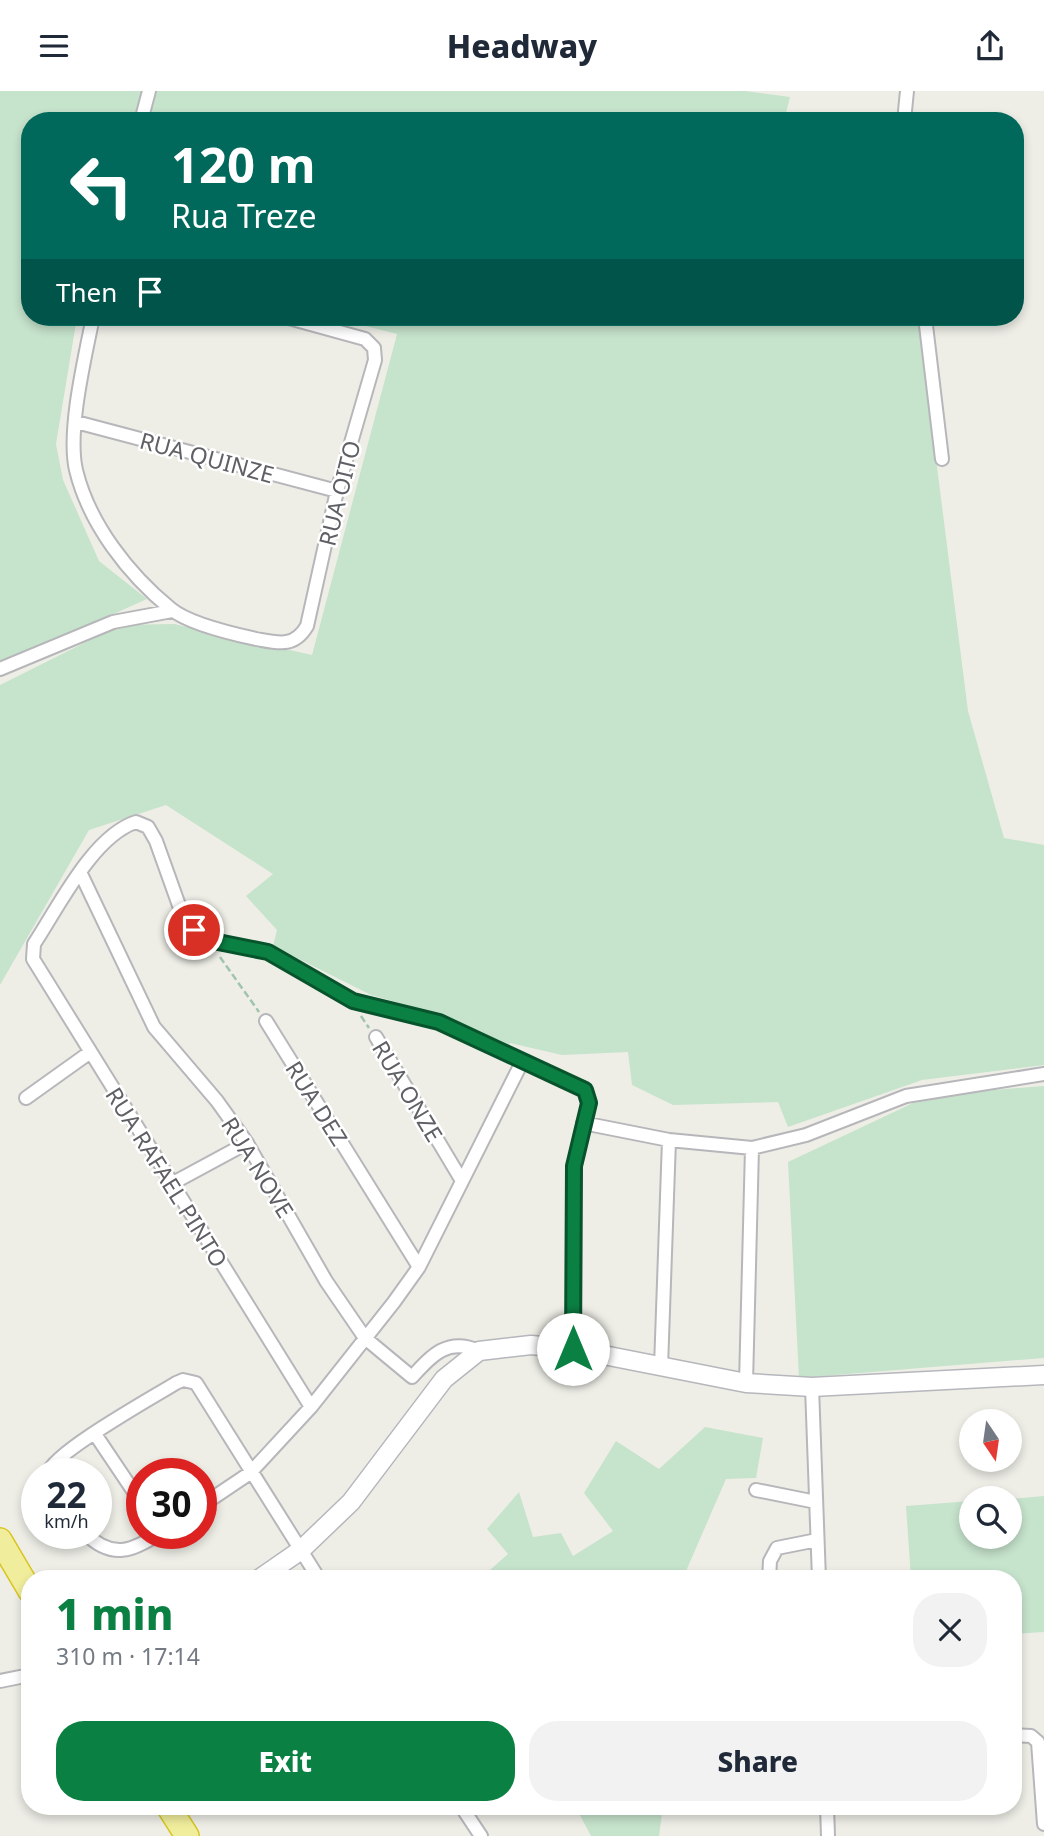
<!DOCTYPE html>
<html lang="en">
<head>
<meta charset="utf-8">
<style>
  body { margin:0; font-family:"Noto Sans",sans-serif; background:#f2f2f3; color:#1f2937; height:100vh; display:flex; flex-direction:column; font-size:26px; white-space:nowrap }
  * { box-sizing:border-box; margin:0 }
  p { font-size:23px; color:#747a83 }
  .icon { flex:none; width:38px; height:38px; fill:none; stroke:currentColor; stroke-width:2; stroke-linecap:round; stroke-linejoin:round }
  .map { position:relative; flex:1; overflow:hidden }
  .panel { position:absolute; left:21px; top:1479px; width:1001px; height:245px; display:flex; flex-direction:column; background:#fff; border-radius:28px; box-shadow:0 4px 10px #0003 }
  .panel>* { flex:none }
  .top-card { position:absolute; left:21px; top:21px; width:1003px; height:214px; border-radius:28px; box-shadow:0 4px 10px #0003; background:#00695c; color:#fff; overflow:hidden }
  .needle { width:46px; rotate:167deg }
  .controls { position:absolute; left:959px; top:1318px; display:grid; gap:14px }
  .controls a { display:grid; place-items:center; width:63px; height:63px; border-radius:50%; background:#fff; box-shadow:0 4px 10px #0003; font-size:35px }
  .speed { position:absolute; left:21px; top:1367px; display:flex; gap:14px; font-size:35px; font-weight:700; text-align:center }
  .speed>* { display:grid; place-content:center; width:91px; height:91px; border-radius:50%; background:#fff; box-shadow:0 4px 10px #0003; line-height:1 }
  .speed small { font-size:18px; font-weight:400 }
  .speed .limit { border:10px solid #d22; background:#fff; color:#111 }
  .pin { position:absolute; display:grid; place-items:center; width:60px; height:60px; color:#fff; margin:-30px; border:4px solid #fff; border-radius:50%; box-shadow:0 2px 7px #0007 }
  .me { position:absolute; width:77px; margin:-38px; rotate:0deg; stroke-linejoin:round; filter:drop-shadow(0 0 5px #0008) }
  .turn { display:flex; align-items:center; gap:24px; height:147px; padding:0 35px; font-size:32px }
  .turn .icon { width:91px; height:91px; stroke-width:2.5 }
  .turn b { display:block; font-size:49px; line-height:60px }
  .then { display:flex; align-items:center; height:66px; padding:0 35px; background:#0003; gap:14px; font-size:26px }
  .round { display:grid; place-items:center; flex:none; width:74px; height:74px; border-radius:28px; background:#f2f2f3 }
  .head { display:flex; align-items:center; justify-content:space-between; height:119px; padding:0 35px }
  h1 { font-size:42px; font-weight:800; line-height:52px; color:#0b8043 }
  .cta { display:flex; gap:14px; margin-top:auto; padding:14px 35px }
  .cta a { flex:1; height:80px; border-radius:28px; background:#0b8043; color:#fff; font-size:28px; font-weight:800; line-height:80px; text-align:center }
  .cta a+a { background:#f2f2f3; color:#1f2937 }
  header { display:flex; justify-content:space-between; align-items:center; height:91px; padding:0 35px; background:#fff; font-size:32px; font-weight:800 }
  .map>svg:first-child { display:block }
  .green { fill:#c6e3cc }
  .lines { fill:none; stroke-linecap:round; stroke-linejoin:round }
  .street-casing { stroke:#b7b7bb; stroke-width:16 }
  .secondary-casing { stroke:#b5b7bc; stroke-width:21 }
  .highway-casing { stroke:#d8c51d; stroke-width:26 }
  .path { stroke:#a0c3b2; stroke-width:2.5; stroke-dasharray:7 3.5; stroke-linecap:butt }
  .street { stroke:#fff; stroke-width:12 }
  .secondary { stroke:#fff; stroke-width:18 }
  .highway { stroke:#f0ed9c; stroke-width:23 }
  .route-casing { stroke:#07532c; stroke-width:18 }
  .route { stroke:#0b8043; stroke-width:12 }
  .labels { text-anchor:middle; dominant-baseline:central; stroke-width:5; stroke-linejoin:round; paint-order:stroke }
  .street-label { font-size:23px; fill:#5e6065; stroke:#fff }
</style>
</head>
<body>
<header><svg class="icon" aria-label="menu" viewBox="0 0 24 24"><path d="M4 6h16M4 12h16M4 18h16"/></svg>Headway<svg class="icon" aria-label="share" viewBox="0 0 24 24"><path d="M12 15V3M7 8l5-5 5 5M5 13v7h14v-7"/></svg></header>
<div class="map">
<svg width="1044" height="1745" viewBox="0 0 1044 1745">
  <rect width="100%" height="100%" fill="#eeeee7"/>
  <!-- green -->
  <path class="green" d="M 0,0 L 745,0 L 790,6 L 784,30 L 30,30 L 30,226 L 77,226 L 56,353 L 63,389 L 99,470 L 147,508 L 0,574 Z
    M 330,226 L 918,226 L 968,620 L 1004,747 L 1044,754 L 1044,974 L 922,989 L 788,1036 L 778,1011 L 673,1014 L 632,994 L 628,961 L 562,964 L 510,952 L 505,962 L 442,924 L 371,904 L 273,855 L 277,839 L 246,805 L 273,783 L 166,714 L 89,739 L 0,894 L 0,594 L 120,534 L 174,533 L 312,564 L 397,243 Z
    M 1044,995 L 1044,1267 L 799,1287 L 788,1071 L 930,1004 Z
    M 705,1336 L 763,1347 L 756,1387 L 726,1388 L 683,1487 L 481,1487 L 508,1463 L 487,1438 L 519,1401 L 533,1446 L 561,1442 L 573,1465 L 613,1440 L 584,1402 L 616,1350 L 659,1378 Z
    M 1044,1405 L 1044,1541 L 1013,1543 L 1013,1488 L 911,1487 L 906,1415 L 971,1410 L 971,1446 L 1010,1446 L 1010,1408 Z
    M 575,1715 L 663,1715 L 659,1745 L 591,1745 Z"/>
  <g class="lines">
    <!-- street casing -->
    <g class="street-casing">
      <path id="street" d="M 141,30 L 149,0
        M 904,30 L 907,0
        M 93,226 C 85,266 67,340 76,379 C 89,433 129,484 171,518 C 189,533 233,543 256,548 C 278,552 294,557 307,535 L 337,400 L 375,269 L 374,257 L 365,248 L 285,226
        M 925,226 L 942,368
        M 76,331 L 337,400
        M 0,578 L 113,531 L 172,520
        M 81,783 L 154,936 L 217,1010 L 247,1052 L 326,1190 L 365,1247 L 412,1286 C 432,1264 448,1246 479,1260
        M 266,930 L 419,1176
        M 376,946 L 462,1090
        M 26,1007 L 89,962
        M 583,1032 L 669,1049 L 752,1057 L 806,1044 L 906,1005 L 1044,983
        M 173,1092 L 247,1052
        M 661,1276 L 669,1049
        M 746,1292 L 752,1057
        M 812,1296 L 819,1488
        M 311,1316 L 33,868 L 34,853 C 59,815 93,745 136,731 L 148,736 L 156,750 L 181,820 L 194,839 L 213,850 L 268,861 L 353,910 L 439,931 L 585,999 L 589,1012 L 574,1075 L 573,1258
        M 95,1343 L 142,1413
        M 48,1382 C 54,1361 152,1307 176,1292 L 183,1289 L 196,1292 L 319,1488
        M 756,1399 L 816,1411
        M 201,1415 L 250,1382 L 311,1316 L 394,1211 L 419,1176 L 522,971
        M 85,1442 C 112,1469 133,1460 160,1442
        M 769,1488 L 770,1470 L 777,1457 L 817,1449
        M 0,1590 L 30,1584
        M 1013,1644 L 1031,1645 L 1038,1651 L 1044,1733
        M 461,1715 L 481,1745
        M 827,1715 L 828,1745"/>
    </g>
    <!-- secondary casing -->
    <g class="secondary-casing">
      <path id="secondary" d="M 259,1488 L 301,1459 L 351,1411 L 444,1288 L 479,1260 L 531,1254 L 573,1258 L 746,1292 L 812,1296 L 1044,1284"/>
    </g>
    <!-- highway casing -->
    <g class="highway-casing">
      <path id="highway" d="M 0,1449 L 30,1500
        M 168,1715 L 187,1745"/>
    </g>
    <!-- path -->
    <path class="path" d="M 220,866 L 259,921
      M 361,925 L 369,937"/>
    <!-- street -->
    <use href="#street" class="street"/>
    <!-- secondary -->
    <use href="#secondary" class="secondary"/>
    <!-- highway -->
    <use href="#highway" class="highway"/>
  </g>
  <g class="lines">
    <!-- route casing -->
    <g class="route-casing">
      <path id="route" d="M 194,839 L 213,850 L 268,861 L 353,910 L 439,931 L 585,999 L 589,1012 L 574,1075 L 573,1258"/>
    </g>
    <!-- route -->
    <use href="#route" class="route"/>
  </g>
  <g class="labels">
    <!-- street labels -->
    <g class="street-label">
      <text transform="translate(207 366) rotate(15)">RUA QUINZE</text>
      <text transform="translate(339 402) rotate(-76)">RUA OITO</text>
      <text transform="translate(408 1000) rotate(59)">RUA ONZE</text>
      <text transform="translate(317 1012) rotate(58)">RUA DEZ</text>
      <text transform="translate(258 1076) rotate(58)">RUA NOVE</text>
      <text transform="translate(167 1086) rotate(58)">RUA RAFAEL PINTO</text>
    </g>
  </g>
</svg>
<div class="controls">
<a><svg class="needle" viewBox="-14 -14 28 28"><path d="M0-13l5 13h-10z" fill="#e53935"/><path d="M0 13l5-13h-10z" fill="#747a83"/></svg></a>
<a><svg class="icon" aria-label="search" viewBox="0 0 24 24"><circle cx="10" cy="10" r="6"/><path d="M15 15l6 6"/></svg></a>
</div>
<div class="speed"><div>22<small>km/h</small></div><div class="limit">30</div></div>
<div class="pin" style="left:194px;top:839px;background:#d93025"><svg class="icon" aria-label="arrive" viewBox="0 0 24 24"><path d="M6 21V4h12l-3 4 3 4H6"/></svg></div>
<svg class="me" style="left:573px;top:1258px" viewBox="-20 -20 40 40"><circle r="19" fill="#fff"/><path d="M0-13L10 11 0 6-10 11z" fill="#0b8043"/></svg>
<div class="top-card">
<div class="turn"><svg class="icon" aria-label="left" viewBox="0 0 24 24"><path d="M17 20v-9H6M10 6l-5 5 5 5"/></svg><div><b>120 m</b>Rua Treze</div></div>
<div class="then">Then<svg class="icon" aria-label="arrive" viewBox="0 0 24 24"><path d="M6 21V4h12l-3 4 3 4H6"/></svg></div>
</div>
<section class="panel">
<div class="head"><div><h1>1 min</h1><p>310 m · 17:14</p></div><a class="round"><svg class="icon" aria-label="close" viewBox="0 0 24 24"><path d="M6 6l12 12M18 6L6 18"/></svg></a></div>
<div class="cta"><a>Exit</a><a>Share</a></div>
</section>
</div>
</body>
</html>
